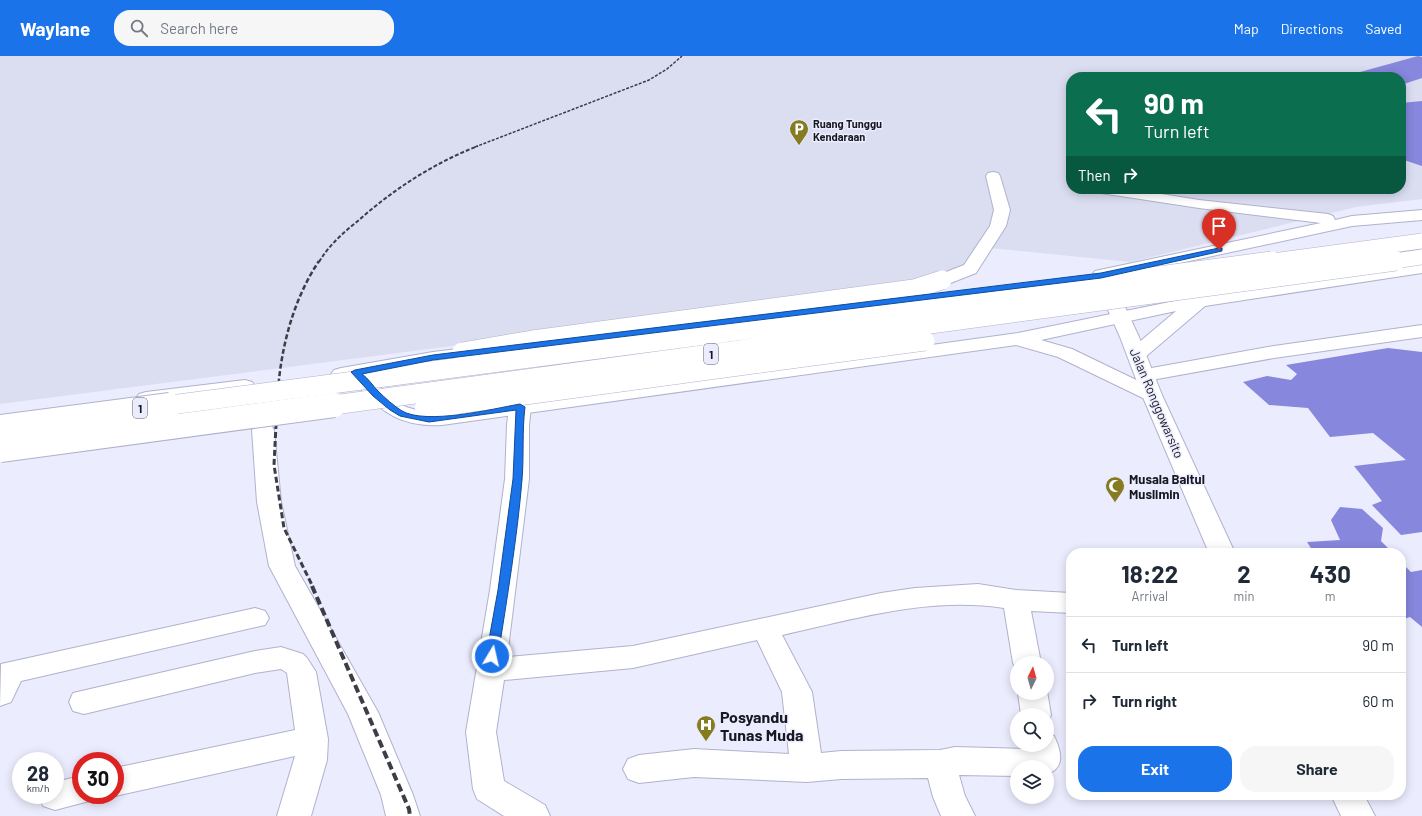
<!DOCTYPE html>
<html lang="en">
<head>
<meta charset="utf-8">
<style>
  body { margin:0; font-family:Barlow,sans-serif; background:#f6f6f7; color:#1f2937; height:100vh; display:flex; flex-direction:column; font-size:15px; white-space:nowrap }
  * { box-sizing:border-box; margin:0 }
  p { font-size:13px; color:#747a83 }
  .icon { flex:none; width:22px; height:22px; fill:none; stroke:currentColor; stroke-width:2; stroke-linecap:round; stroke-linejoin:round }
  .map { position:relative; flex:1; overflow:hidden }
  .details { position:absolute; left:1066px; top:492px; width:340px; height:252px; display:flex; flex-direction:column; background:#fff; border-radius:16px; box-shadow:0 2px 10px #0003 }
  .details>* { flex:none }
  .banner { position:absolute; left:1066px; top:16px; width:340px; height:122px; border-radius:16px; box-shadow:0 2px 10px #0003; background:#0b6e4f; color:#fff; overflow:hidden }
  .needle { width:26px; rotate:5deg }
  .buttons { position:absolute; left:1010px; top:600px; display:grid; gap:8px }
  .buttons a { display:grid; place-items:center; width:44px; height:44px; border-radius:50%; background:#fff; box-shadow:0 2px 10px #0003; font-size:20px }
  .speed { position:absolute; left:12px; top:696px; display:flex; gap:8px; font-size:20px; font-weight:700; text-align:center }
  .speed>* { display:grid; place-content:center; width:52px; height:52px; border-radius:50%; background:#fff; box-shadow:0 2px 10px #0003; line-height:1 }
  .speed small { font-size:10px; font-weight:400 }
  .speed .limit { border:6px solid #d22; background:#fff; color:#111 }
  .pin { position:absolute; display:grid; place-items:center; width:34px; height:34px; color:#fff; margin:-41px -17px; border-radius:50% 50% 50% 0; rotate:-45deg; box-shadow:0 0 4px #0007 }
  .pin .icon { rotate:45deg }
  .me { position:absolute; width:44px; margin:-22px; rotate:9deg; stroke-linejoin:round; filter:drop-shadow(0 0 3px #0008) }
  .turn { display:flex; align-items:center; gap:14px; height:84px; padding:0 12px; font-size:18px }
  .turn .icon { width:52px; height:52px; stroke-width:2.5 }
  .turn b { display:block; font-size:28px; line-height:34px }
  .then { display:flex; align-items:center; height:38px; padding:0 12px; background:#0003; gap:8px; font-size:15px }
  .eta { display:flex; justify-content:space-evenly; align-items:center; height:68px; text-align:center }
  .eta b { font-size:24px; font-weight:700; line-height:28px }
  .action { display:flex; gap:8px; margin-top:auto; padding:8px 12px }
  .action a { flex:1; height:46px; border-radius:16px; background:#1a73e8; color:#fff; font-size:16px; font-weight:700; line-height:46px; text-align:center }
  .action a+a { background:#f6f6f7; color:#1f2937 }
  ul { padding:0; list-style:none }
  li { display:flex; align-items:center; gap:12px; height:56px; padding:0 12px; border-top:1px solid #e0e1e3 }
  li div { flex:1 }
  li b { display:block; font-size:15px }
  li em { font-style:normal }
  header { display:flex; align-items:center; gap:24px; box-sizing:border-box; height:56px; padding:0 20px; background:#1a73e8; color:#fff }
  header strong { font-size:19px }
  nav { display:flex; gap:22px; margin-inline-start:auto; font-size:14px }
  .search { width:280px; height:36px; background:#f6f6f7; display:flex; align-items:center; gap:10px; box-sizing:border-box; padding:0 14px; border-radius:16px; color:#747a83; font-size:15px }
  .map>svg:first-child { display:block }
  .built { fill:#dbddf1; fill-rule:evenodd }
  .water { fill:#8687dd }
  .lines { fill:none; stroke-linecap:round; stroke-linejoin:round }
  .minor-casing { stroke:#b0b2cd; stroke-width:2 }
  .tertiary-casing { stroke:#b0b2cd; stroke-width:2 }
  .primary-casing { stroke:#b0b2cd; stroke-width:2 }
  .trunk-casing { stroke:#b0b2cd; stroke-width:2 }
  .minor { fill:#fff; fill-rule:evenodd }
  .tertiary { fill:#fff; fill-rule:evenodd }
  .primary { fill:#fff; fill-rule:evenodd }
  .trunk { fill:#fff; fill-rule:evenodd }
  .rail-far4 { stroke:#3d3d48; stroke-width:1.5; stroke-dasharray:3 1.5; stroke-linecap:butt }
  .rail-far3 { stroke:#3d3d48; stroke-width:2; stroke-dasharray:4 2; stroke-linecap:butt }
  .rail-far2 { stroke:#3d3d48; stroke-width:2.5; stroke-dasharray:5 2.5; stroke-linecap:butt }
  .rail-far1 { stroke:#3d3d48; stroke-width:3; stroke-dasharray:6 3; stroke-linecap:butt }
  .rail { stroke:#3d3d48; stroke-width:4; stroke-dasharray:8 4; stroke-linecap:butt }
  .trunk-bridge-far2-casing { stroke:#b0b2cd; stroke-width:16; stroke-linecap:butt }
  .trunk-bridge-far1-casing { stroke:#b0b2cd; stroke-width:20; stroke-linecap:butt }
  .trunk-bridge-casing { stroke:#b0b2cd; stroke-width:26; stroke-linecap:butt }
  .trunk-bridge-far2 { stroke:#fff; stroke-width:15 }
  .trunk-bridge-far1 { stroke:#fff; stroke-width:19 }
  .trunk-bridge { stroke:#fff; stroke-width:24 }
  .route { fill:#1a73e8; stroke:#114b97 }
  .labels { text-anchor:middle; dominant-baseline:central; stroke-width:3; stroke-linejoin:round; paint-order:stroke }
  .far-poi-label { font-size:11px; font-weight:bold; fill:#181822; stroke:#ebecfd; text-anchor:start }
  .shield { fill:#ebecfd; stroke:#575864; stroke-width:1 }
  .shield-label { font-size:12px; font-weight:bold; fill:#181822 }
  .street-label { font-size:13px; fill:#181822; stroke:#ebecfd }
  .poi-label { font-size:13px; font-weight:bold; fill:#181822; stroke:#ebecfd; text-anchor:start }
  .near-poi-label { font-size:16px; font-weight:bold; fill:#181822; stroke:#ebecfd; text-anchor:start }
</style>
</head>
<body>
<header>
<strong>Waylane</strong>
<div class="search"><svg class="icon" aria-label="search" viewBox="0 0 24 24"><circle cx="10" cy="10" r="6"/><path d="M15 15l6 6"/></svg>Search here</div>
<nav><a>Map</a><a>Directions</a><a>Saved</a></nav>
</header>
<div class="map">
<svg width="1422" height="760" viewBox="0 0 1422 760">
  <rect width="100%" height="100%" fill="#ebecfd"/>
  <!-- built -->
  <path class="built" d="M 0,0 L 1422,0 L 1422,143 L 1356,151 L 1131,206 L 980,191 L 966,210 L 920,230 L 0,348 ZM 1071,21 L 1401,21 L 1401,133 L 1071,133 Z"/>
  <!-- water -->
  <path class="water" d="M 1418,0 L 1422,1 L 1422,22 L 1401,29 L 1401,21 L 1342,21 Z
    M 1422,45 L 1422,110 L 1401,103 L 1401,47 Z
    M 1388,292 L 1422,296 L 1422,476 L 1401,479 L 1372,449 L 1382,445 L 1354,410 L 1406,404 L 1373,377 L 1330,381 L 1308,352 L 1269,349 L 1243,326 L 1267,320 L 1291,324 L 1297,318 L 1286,309 Z
    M 1340,451 L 1362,453 L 1383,472 L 1381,485 L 1393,497 L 1314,497 L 1307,486 L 1340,484 L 1331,464 Z
    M 1401,506 L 1411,516 L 1422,514 L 1422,571 L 1410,561 L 1401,564 Z"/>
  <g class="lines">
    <!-- minor casing -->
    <g class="minor-casing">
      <path id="minor" d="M 1422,269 L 1422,281 L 1274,302 L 1146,325 L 1139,323 L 1136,319 L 1139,315 L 1146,313 L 1274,290 Z
        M 520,345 L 527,347 L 531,351 L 529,369 L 529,423 L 507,601 L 633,590 L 881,537 L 915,532 L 978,528 L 1016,534 L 1071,537 L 1071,557 L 1031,555 L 1041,607 L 1017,607 L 1017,615 L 1013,607 L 1004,552 C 930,540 854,563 782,579 L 812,636 L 821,697 L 841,695 L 940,694 L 955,691 L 1028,693 L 1027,689 L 1047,689 L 1047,677 L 1054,680 C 1061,694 1066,712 1047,718 L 1047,711 L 1017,711 L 1017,720 L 959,719 L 965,740 L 975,760 L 941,760 L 933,741 L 928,722 L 841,723 L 807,726 L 694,721 L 639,727 L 628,723 L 623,713 L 628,703 L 639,699 L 694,693 L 789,698 L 782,636 L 757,584 L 633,612 L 504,624 L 496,676 L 504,725 L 545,749 L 550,760 L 504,760 L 477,743 L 473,733 L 466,676 L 490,534 L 505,423 L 507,369 L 509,351 L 513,347 Z
        M 263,367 L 271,369 L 274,374 L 281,446 L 295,510 L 378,656 L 413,739 L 420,760 L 386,760 L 381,739 L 348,658 L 269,510 L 257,446 L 252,374 L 255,369 Z
        M 255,552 L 265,555 L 269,562 L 265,569 L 21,625 L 11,646 L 0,650 L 1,608 Z
        M 281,591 L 303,598 L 307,602 L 316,616 L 328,683 L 327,704 L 311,760 L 277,760 L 295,700 L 115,740 L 112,739 L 115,739 L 115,712 L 295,674 L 287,617 L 281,613 L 255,617 L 84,658 L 73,655 L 69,646 L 73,637 L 255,595 Z
        M 1047,635 L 1051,659 L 1047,667 L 1047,659 L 1021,659 L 1018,637 L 1047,637 Z
        M 81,720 L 81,739 L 95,739 L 93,744 L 55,754 L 43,750 L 39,739 L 55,739 L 55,726 Z"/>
    </g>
    <!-- tertiary casing -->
    <g class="tertiary-casing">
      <path id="tertiary" d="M 482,290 L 489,292 L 492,296 L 489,300 L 433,308 L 341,324 L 334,322 L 331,318 L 334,314 L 341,312 L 433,296 Z
        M 245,324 L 252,326 L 255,330 L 252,334 L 146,348 L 139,346 L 136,342 L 139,338 L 146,336 Z"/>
    </g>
    <!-- primary casing -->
    <g class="primary-casing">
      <path id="primary" d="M 1104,220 L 1110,221 L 1113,225 L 1139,281 L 1162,339 L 1235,497 L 1209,497 L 1142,339 L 1120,281 L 1095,225 L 1098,221 Z
        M 1331,739 L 1364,739 L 1375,760 L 1341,760 Z"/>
    </g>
    <!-- trunk casing -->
    <g class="trunk-casing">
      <path id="trunk" d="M 993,116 L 998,117 L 1000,120 L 1010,154 L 1006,170 L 976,217 L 948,228 L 942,229 L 936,228 L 933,224 L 936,220 L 964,209 L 990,170 L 994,154 L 986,120 L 988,117 Z
        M 1094,133 L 1130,133 L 1199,144 L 1328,158 L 1333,160 L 1335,164 L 1352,160 L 1422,154 L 1422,164 L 1352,170 L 1101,224 L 1095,223 L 1092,219 L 1095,215 L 1321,167 L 1199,152 L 1101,137 L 1096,136 Z
        M 1422,207 L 1422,217 L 1205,250 L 1144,302 L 1137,304 L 1130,302 L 1127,298 L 1130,294 L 1176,255 L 1041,284 L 1072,293 L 1159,335 L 1162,339 L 1159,343 L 1152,345 L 1145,343 L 1058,301 L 1016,289 L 442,369 C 403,371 383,358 358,330 C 354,325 349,321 345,316 L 348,312 L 355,310 L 362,312 L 384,335 L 406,351 L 423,356 L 442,357 L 1018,277 L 1199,240 Z"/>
    </g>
    <!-- minor -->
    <use href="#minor" class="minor"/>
    <!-- tertiary -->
    <use href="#tertiary" class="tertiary"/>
    <!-- primary -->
    <use href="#primary" class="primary"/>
    <!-- trunk -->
    <use href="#trunk" class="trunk"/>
    <!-- rail-far4 -->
    <path class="rail-far4" d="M 475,91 L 649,24 L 667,13 L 682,0"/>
    <!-- rail-far3 -->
    <path class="rail-far3" d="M 319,206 C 329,189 344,176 359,164 C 394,133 434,107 478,90"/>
    <!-- rail-far2 -->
    <path class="rail-far2" d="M 277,350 C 279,299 291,247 319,205"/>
    <!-- rail-far1 -->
    <path class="rail-far1" d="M 277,349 L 274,409 L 284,472 L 313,531"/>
    <!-- rail -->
    <path class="rail" d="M 312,530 L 409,753 L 410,760"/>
    <!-- trunk-bridge-far2 casing -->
    <g class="trunk-bridge-far2-casing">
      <path id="trunk-bridge-far2" d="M 1265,206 L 1422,185
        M 1388,206 L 1422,201"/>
    </g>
    <!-- trunk-bridge-far1 casing -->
    <g class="trunk-bridge-far1-casing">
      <path id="trunk-bridge-far1" d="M 462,296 L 533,284 L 914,233 L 942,224
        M 163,350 L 1272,205
        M 326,350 L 1396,205
        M 444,350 L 925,285"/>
    </g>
    <!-- trunk-bridge casing -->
    <g class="trunk-bridge-casing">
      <path id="trunk-bridge" d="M 427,352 L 451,349
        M 0,371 L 170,349
        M 0,394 L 334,349"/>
    </g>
    <!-- trunk-bridge-far2 -->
    <use href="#trunk-bridge-far2" class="trunk-bridge-far2"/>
    <!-- trunk-bridge-far1 -->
    <use href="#trunk-bridge-far1" class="trunk-bridge-far1"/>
    <!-- trunk-bridge -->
    <use href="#trunk-bridge" class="trunk-bridge"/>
  </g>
  <!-- route -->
  <path class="route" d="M 1219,192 L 1222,192 L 1222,195 L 1101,222 L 433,304 L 362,318 C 368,322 373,330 378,335 C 385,342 394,350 402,355 C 427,369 492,353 520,348 L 525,351 C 522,375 524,400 522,424 C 517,483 507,542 498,600 L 496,604 L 492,605 L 488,604 L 486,600 L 498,534 L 513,423 L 516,354 L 429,366 L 400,360 L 390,354 L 373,340 L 351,316 L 355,314 L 433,299 L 1101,217 Z"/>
  <!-- icons -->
  <defs>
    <g id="parking-pin" transform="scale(1)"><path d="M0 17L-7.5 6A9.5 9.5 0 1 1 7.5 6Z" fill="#867b21" stroke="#ebecfd"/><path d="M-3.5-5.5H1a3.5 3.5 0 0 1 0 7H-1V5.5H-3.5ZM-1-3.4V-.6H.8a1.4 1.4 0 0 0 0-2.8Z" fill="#fff"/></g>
    <g id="mosque-pin" transform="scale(1)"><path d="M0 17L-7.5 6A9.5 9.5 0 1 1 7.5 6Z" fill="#867b21" stroke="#ebecfd"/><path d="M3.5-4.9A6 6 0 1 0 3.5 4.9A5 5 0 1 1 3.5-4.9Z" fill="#fff"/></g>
    <g id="hospital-pin" transform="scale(1)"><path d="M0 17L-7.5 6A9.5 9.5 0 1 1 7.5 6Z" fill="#867b21" stroke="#ebecfd"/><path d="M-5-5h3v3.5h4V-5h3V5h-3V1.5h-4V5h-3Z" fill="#fff"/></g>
  </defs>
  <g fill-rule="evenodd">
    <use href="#parking-pin" x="799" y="73"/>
    <use href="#mosque-pin" x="1115" y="430"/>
    <use href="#hospital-pin" x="706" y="669"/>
  </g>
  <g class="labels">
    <!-- far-poi labels -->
    <g class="far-poi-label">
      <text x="813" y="67">Ruang Tunggu<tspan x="813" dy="13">Kendaraan</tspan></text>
    </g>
    <!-- shield labels -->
    <g class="shield">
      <rect x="704" y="288" width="14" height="20" rx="3"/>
      <rect x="133" y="342" width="14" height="20" rx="3"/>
    </g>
    <g class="shield-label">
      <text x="711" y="298">1</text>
      <text x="140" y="352">1</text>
    </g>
    <!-- street labels -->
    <g class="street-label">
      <text transform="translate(1157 347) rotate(67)">Jalan Ronggowarsito</text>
    </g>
    <!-- poi labels -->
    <g class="poi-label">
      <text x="1129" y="423">Musala Baitul<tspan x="1129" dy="15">Muslimin</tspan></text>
    </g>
    <!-- near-poi labels -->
    <g class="near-poi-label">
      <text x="720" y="660">Posyandu<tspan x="720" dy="18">Tunas Muda</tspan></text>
    </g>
  </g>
</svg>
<div class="buttons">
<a><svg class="needle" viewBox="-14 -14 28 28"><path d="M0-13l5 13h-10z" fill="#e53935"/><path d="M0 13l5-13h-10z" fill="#747a83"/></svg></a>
<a><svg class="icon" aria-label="search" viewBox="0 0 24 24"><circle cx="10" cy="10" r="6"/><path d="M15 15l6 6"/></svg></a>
<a><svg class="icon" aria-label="layers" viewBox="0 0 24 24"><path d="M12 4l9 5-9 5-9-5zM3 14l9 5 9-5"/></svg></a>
</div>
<div class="speed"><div>28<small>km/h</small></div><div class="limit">30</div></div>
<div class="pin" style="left:1219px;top:194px;background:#d93025"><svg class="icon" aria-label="arrive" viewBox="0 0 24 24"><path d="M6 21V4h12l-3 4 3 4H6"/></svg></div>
<svg class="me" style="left:492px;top:600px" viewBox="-20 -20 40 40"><circle r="17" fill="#1a73e8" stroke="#fff" stroke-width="3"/><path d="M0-11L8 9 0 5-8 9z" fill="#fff"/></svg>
<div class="banner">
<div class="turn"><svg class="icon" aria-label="left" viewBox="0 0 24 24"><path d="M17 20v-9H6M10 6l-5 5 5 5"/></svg><div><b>90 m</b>Turn left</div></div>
<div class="then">Then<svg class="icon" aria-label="right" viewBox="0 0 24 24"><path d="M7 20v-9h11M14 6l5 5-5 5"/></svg></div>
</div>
<section class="details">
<div class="eta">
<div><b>18:22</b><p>Arrival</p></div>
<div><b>2</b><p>min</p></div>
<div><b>430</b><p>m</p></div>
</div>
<ul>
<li><svg class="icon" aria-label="left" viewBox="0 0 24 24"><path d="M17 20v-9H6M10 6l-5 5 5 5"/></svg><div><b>Turn left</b></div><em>90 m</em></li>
<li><svg class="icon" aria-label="right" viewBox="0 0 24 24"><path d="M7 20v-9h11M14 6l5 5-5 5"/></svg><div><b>Turn right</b></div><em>60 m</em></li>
</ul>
<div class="action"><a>Exit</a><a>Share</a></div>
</section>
</div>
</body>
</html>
